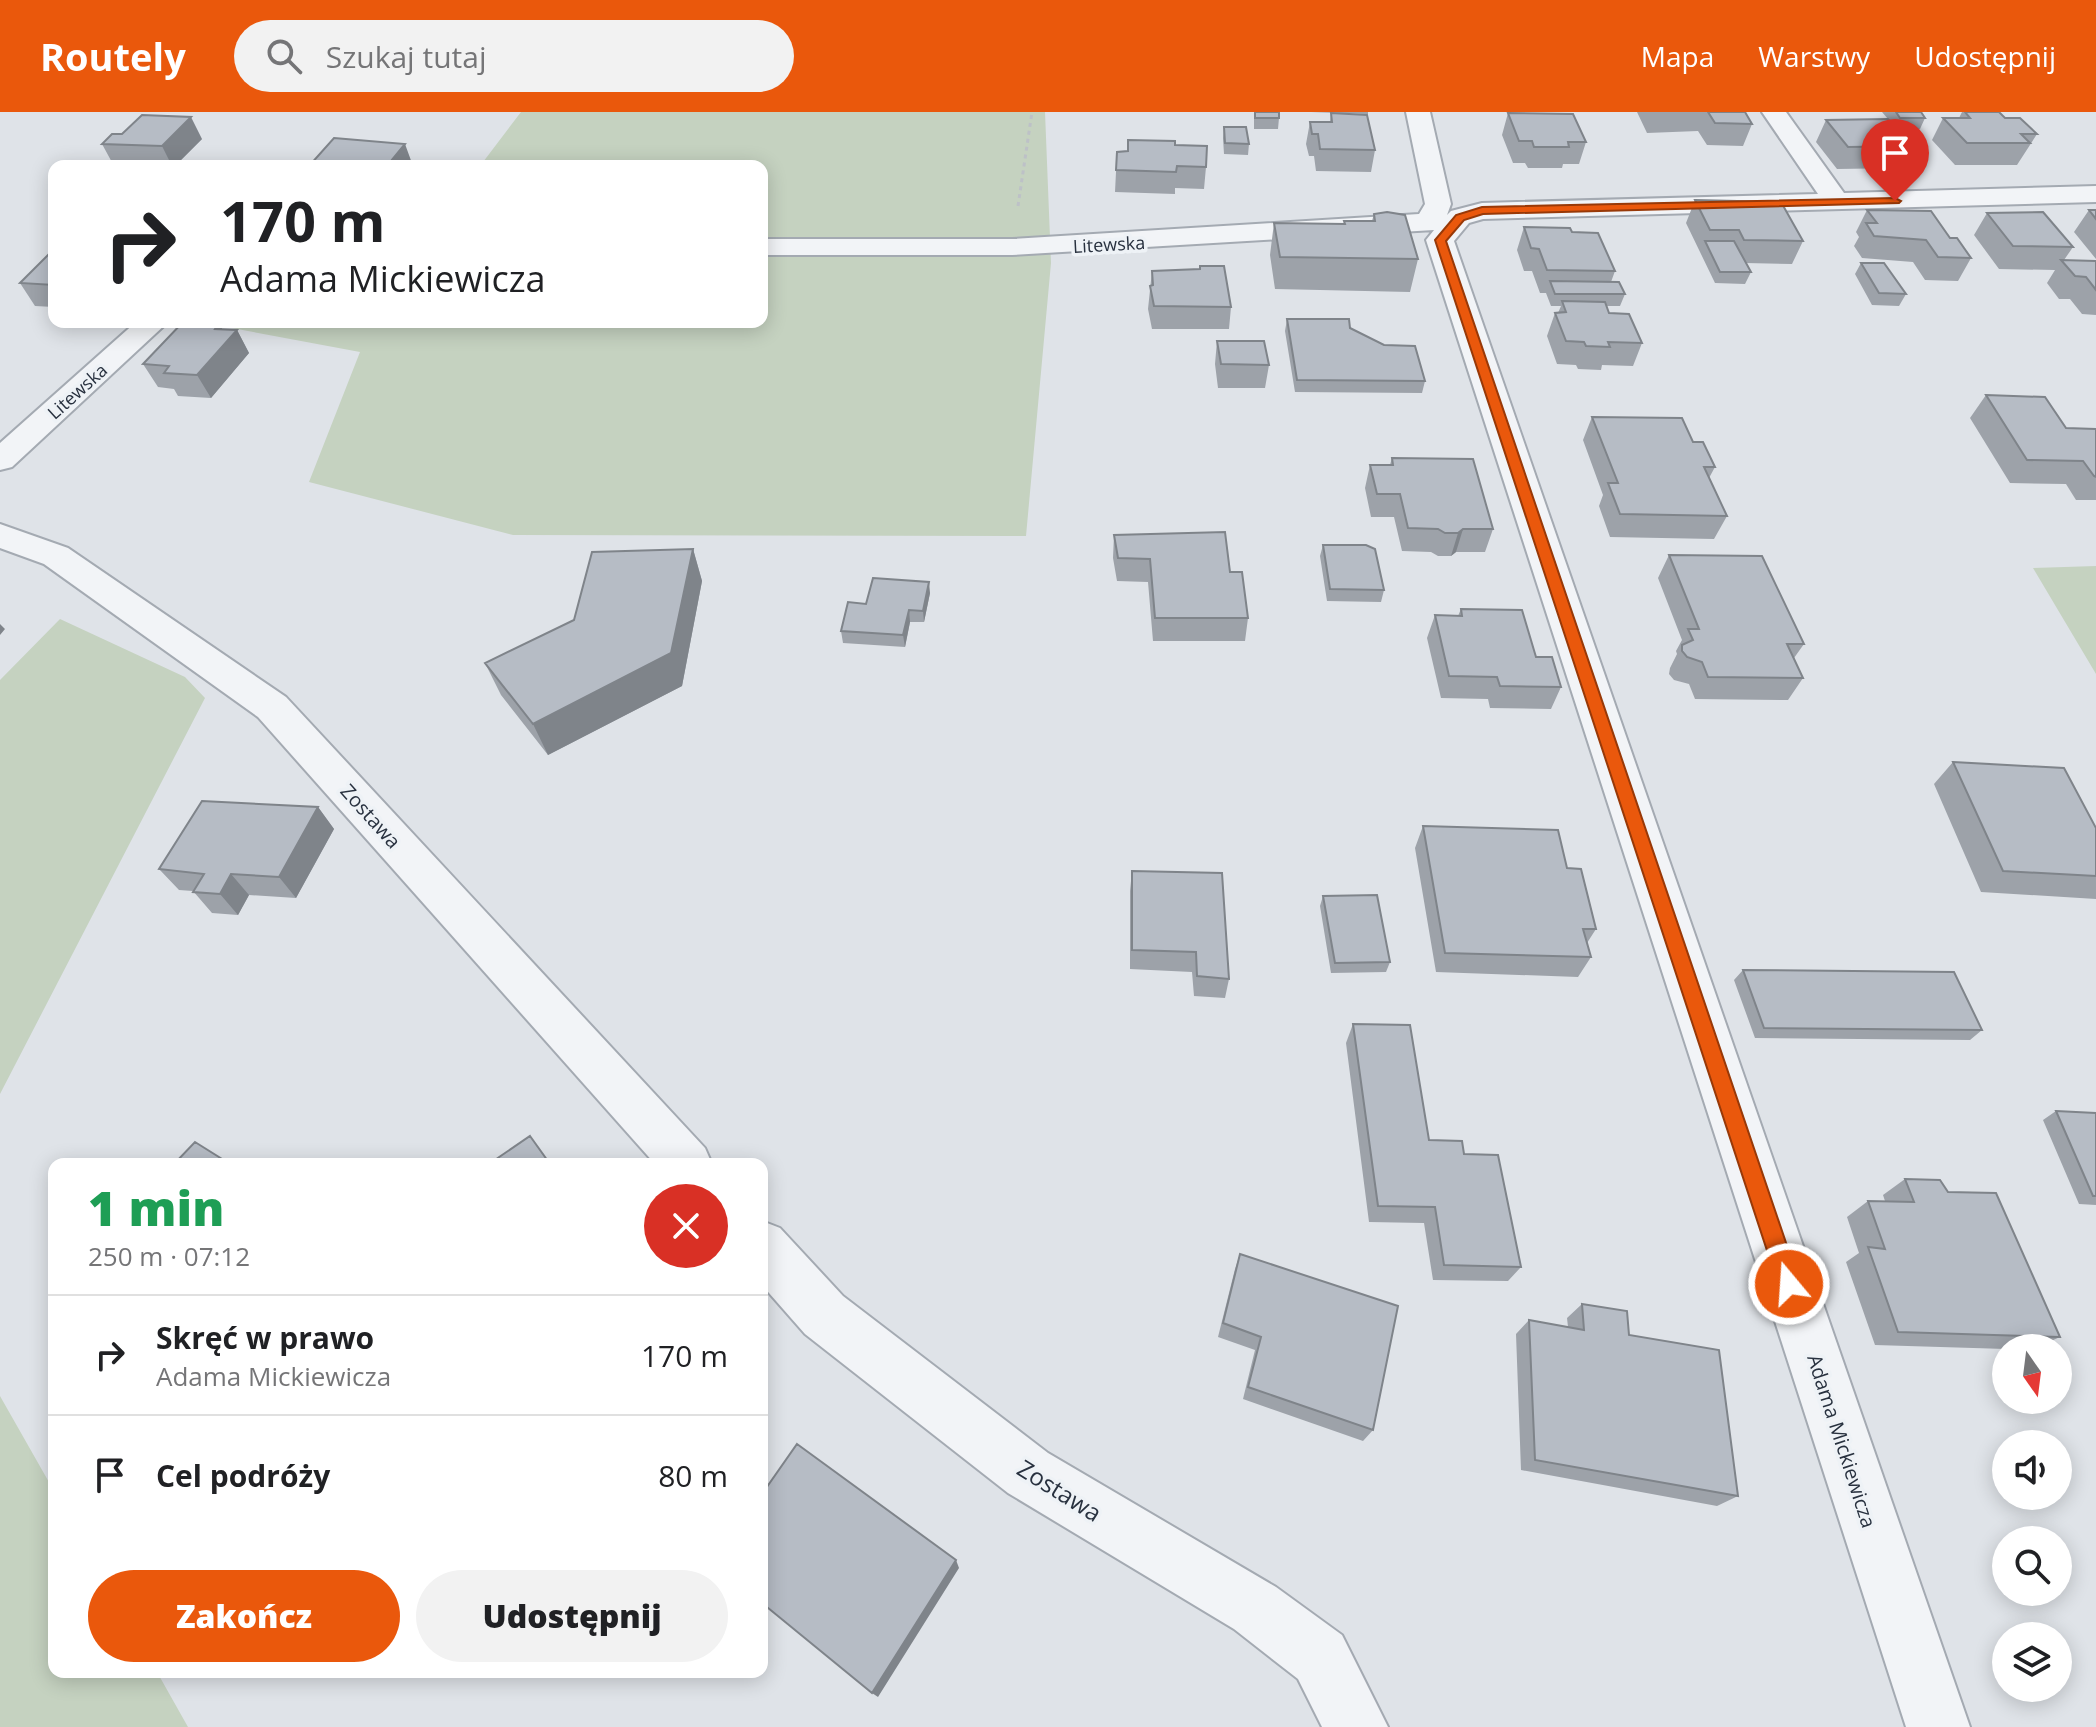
<!DOCTYPE html>
<html lang="pl">
<head>
<meta charset="utf-8">
<style>
  body { margin:0; font-family:"Open Sans",sans-serif; background:#f2f2f2; color:#202124; height:100vh; display:flex; flex-direction:column; font-size:30px; white-space:nowrap }
  * { box-sizing:border-box; margin:0 }
  p { font-size:26px; color:#757577 }
  .icon { flex:none; width:44px; height:44px; fill:none; stroke:currentColor; stroke-width:2; stroke-linecap:round; stroke-linejoin:round }
  .map { position:relative; flex:1; overflow:hidden }
  .drawer { position:absolute; left:48px; top:1046px; width:720px; height:520px; display:flex; flex-direction:column; background:#fff; border-radius:16px; box-shadow:0 4px 20px #0003 }
  .drawer>* { flex:none }
  .guide { position:absolute; left:48px; top:48px; width:720px; height:168px; border-radius:16px; box-shadow:0 4px 20px #0003; background:#fff; color:#202124; overflow:hidden }
  .needle { width:52px; rotate:166deg }
  .controls { position:absolute; left:1992px; top:1222px; display:grid; gap:16px }
  .controls a { display:grid; place-items:center; width:80px; height:80px; border-radius:50%; background:#fff; box-shadow:0 4px 20px #0003; font-size:40px }
  .pin { position:absolute; display:grid; place-items:center; width:68px; height:68px; color:#fff; margin:-82px -34px; border-radius:50% 50% 50% 0; rotate:-45deg; box-shadow:0 0 8px #0007 }
  .pin .icon { rotate:45deg }
  .me { position:absolute; width:88px; margin:-44px; rotate:342deg; stroke-linejoin:round; filter:drop-shadow(0 0 6px #0008) }
  .turn { display:flex; align-items:center; gap:28px; height:168px; padding:0 40px; font-size:36px }
  .turn .icon { width:104px; height:104px; stroke-width:2.5 }
  .turn b { display:block; font-size:56px; line-height:68px }
  .round { display:grid; place-items:center; flex:none; width:84px; height:84px; border-radius:42px; background:#f2f2f2 }
  .overview { display:flex; align-items:center; justify-content:space-between; height:136px; padding:0 40px }
  h1 { font-size:48px; font-weight:800; line-height:60px; color:#1e9e55 }
  .cta { display:flex; gap:16px; margin-top:auto; padding:16px 40px }
  .cta a { flex:1; height:92px; border-radius:48px; background:#ea580c; color:#fff; font-size:32px; font-weight:800; line-height:92px; text-align:center }
  .cta a+a { background:#f2f2f2; color:#202124 }
  ul { padding:0; list-style:none }
  li { display:flex; align-items:center; gap:24px; height:120px; padding:0 40px; border-top:2px solid #e0e0e0 }
  li div { flex:1 }
  li b { display:block; font-size:30px }
  li em { font-style:normal }
  header { display:flex; align-items:center; gap:48px; box-sizing:border-box; height:112px; padding:0 40px; background:#ea580c; color:#fff }
  header strong { font-size:38px }
  nav { display:flex; gap:44px; margin-inline-start:auto; font-size:28px }
  .search { width:560px; height:72px; background:#f2f2f2; display:flex; align-items:center; gap:20px; box-sizing:border-box; padding:0 28px; border-radius:44px; color:#757577; font-size:30px }
  .map>svg:first-child { display:block }
  .green { fill:#c5d2c0 }
  .lines { fill:none; stroke-linecap:round; stroke-linejoin:round }
  .minor-casing { stroke:#a4aab2; stroke-width:4 }
  .path { stroke:#bdc1c7; stroke-width:3; stroke-dasharray:4 4; stroke-linecap:butt }
  .minor { fill:#f2f4f7; fill-rule:evenodd }
  .wall { fill:#9da2a9 }
  .shaded-wall { fill:#7f848a }
  .building { fill:#b6bcc5; stroke:#7f848a; stroke-width:2 }
  .route { fill:#ea580c; stroke:#983908; stroke-width:2 }
  .labels { text-anchor:middle; dominant-baseline:central; stroke-width:7; stroke-linejoin:round; paint-order:stroke }
  .far-street-label { font-size:18px; fill:#28313f; stroke:#eef2f6 }
  .street-label { font-size:20px; fill:#28313f; stroke:#eef2f6 }
  .near-street-label { font-size:24px; fill:#28313f; stroke:#eef2f6 }
</style>
</head>
<body>
<header>
<strong>Routely</strong>
<div class="search"><svg class="icon" aria-label="search" viewBox="0 0 24 24"><circle cx="10" cy="10" r="6"/><path d="M15 15l6 6"/></svg>Szukaj tutaj</div>
<nav><a>Mapa</a><a>Warstwy</a><a>Udostępnij</a></nav>
</header>
<div class="map">
<svg width="2096" height="1615" viewBox="0 0 2096 1615">
  <rect width="100%" height="100%" fill="#dfe3e8"/>
  <!-- green -->
  <path class="green" d="M 521,0 L 1045,0 L 1051,151 L 1026,424 L 513,423 L 309,370 L 360,240 L 200,210 L 762,210 L 762,54 L 480,54 Z
    M 2096,454 L 2096,562 L 2033,456 Z
    M 60,507 L 185,565 L 205,586 L 0,982 L 0,568 Z
    M 0,1284 L 54,1379 L 54,1560 L 157,1560 L 188,1615 L 0,1615 Z"/>
  <g class="lines">
    <!-- minor casing -->
    <g class="minor-casing">
      <path id="minor" d="M 1406,0 L 1430,0 L 1451,92 L 1447,103 L 1451,99 L 1482,91 L 1818,82 L 1762,0 L 1786,0 L 1844,81 L 2096,74 L 2096,90 L 1483,107 L 1469,111 L 1454,129 L 1970,1615 L 1906,1615 L 1426,128 L 1434,118 L 1012,143 L 762,143 L 762,127 L 1012,127 L 1419,102 L 1425,92 Z
        M 136,210 L 168,210 L 12,355 L 0,358 L 0,331 Z
        M 0,412 L 68,436 L 286,585 L 705,1036 L 712,1052 L 655,1052 L 258,605 L 44,452 L 0,436 Z
        M 762,1109 L 780,1116 L 843,1184 L 1048,1341 L 1276,1475 L 1342,1523 L 1388,1615 L 1322,1615 L 1298,1567 L 1234,1517 L 1008,1381 L 805,1222 L 762,1173 Z"/>
    </g>
    <!-- path -->
    <path class="path" d="M 1018,94 L 1032,0"/>
    <!-- minor -->
    <use href="#minor" class="minor"/>
  </g>
  <!-- wall -->
  <path class="wall" d="M 1254,0 L 1279,6 L 1278,17 L 1254,17 Z
    M 1311,0 L 1368,0 L 1368,2 Z
    M 1637,0 L 1745,0 L 1752,12 L 1743,34 L 1707,33 L 1698,19 L 1647,21 Z
    M 1882,0 L 1921,0 L 1925,6 L 1920,17 L 1897,17 L 1913,34 L 1901,56 L 1837,57 L 1816,30 L 1826,8 L 1888,7 Z
    M 1962,0 L 1999,0 L 2005,6 L 2037,22 L 2017,53 L 1955,53 L 1932,28 L 1943,6 L 1959,6 Z
    M 1331,1 L 1375,38 L 1371,60 L 1316,59 L 1314,44 L 1309,44 L 1306,32 L 1310,10 L 1330,10 Z
    M 1508,1 L 1586,30 L 1579,52 L 1563,52 L 1562,56 L 1528,56 L 1525,51 L 1513,51 L 1502,23 Z
    M 1224,15 L 1249,32 L 1248,43 L 1224,42 L 1223,26 Z
    M 202,27 L 175,54 L 114,54 L 102,32 Z
    M 1128,28 L 1175,33 L 1206,55 L 1204,77 L 1175,76 L 1175,82 L 1115,80 L 1117,40 L 1127,39 Z
    M 1695,88 L 1803,129 L 1792,152 L 1745,151 L 1751,160 L 1745,172 L 1715,171 L 1686,111 Z
    M 1867,98 L 1971,146 L 1958,169 L 1925,168 L 1913,150 L 1862,146 L 1854,134 L 1859,125 L 1856,120 Z
    M 2089,98 L 2096,98 L 2096,147 L 2074,120 Z
    M 1987,101 L 2073,135 L 2064,148 L 2096,149 L 2096,203 L 2082,202 L 2070,187 L 2059,187 L 2047,171 L 2055,158 L 1999,157 L 1974,123 Z
    M 1374,102 L 1418,147 L 1410,180 L 1275,177 L 1270,143 L 1274,111 L 1344,112 L 1344,109 L 1372,109 Z
    M 1524,115 L 1572,120 L 1615,159 L 1611,170 L 1625,182 L 1620,194 L 1607,194 L 1609,201 L 1642,231 L 1633,254 L 1602,253 L 1601,258 L 1578,257 L 1576,253 L 1557,252 L 1547,224 L 1555,201 L 1558,201 L 1561,194 L 1551,194 L 1546,181 L 1540,181 L 1532,159 L 1524,159 L 1517,138 Z
    M 54,137 L 54,195 L 35,194 L 20,171 Z
    M 1861,151 L 1906,182 L 1899,194 L 1872,193 L 1855,162 Z
    M 1199,157 L 1231,195 L 1229,217 L 1152,217 L 1148,197 L 1152,159 Z
    M 1287,207 L 1350,216 L 1425,269 L 1422,281 L 1295,280 L 1285,219 Z
    M 219,211 L 222,217 L 237,218 L 249,241 L 211,286 L 178,284 L 174,277 L 158,275 L 143,252 Z
    M 1217,229 L 1269,253 L 1265,276 L 1218,276 L 1215,252 Z
    M 1986,283 L 2066,316 L 2096,317 L 2096,388 L 2076,388 L 2066,372 L 2010,371 L 1970,306 Z
    M 1592,305 L 1693,330 L 1715,355 L 1709,366 L 1727,404 L 1714,427 L 1610,425 L 1599,394 L 1603,383 L 1583,328 Z
    M 1392,346 L 1493,417 L 1485,440 L 1456,440 L 1451,444 L 1438,444 L 1431,440 L 1402,439 L 1394,405 L 1371,405 L 1365,376 L 1370,353 L 1390,353 Z
    M 1114,423 L 1248,506 L 1245,529 L 1153,529 L 1148,470 L 1117,469 L 1113,446 Z
    M 1323,433 L 1384,478 L 1381,490 L 1327,489 L 1320,444 Z
    M 693,437 L 702,469 L 682,574 L 548,643 L 501,583 L 485,551 L 574,508 Z
    M 1669,443 L 1804,532 L 1794,546 L 1803,566 L 1788,588 L 1695,587 L 1689,572 L 1674,568 L 1669,562 L 1670,556 L 1677,542 L 1676,539 L 1682,528 L 1658,466 Z
    M 930,481 L 924,510 L 910,510 L 905,535 L 843,531 L 841,519 L 866,492 Z
    M 1461,497 L 1536,545 L 1561,575 L 1551,597 L 1490,596 L 1488,587 L 1441,586 L 1427,526 L 1435,503 L 1458,504 Z
    M 1953,650 L 2096,716 L 2096,787 L 1981,780 L 1934,672 Z
    M 318,695 L 334,717 L 296,786 L 249,783 L 238,803 L 212,801 L 193,779 L 179,778 L 159,757 Z
    M 1423,714 L 1567,756 L 1596,817 L 1587,831 L 1591,845 L 1578,865 L 1436,860 L 1415,736 Z
    M 1132,759 L 1229,867 L 1225,886 L 1194,884 L 1192,860 L 1130,857 L 1130,779 Z
    M 1323,784 L 1390,850 L 1386,860 L 1331,861 L 1320,794 Z
    M 1743,858 L 1982,918 L 1970,928 L 1755,926 L 1734,868 Z
    M 1353,912 L 1429,1028 L 1464,1042 L 1521,1155 L 1508,1169 L 1433,1168 L 1424,1111 L 1369,1110 L 1346,931 Z
    M 2056,999 L 2096,1001 L 2096,1093 L 2079,1092 L 2043,1008 Z
    M 1905,1067 L 1948,1080 L 2060,1225 L 2035,1236 L 2006,1236 L 2006,1237 L 1875,1233 L 1846,1150 L 1859,1141 L 1847,1105 L 1868,1089 L 1885,1089 L 1883,1083 Z
    M 1240,1142 L 1373,1318 L 1363,1329 L 1243,1287 L 1255,1238 L 1218,1225 L 1235,1157 Z
    M 1582,1192 L 1629,1223 L 1738,1384 L 1717,1394 L 1521,1358 L 1516,1222 L 1529,1208 L 1568,1215 L 1567,1206 Z"/>
  <!-- shaded-wall -->
  <path class="shaded-wall" d="M 191,5 L 202,27 L 175,54 L 172,54 L 162,34 Z
    M 405,32 L 413,54 L 387,54 Z
    M 219,211 L 228,228 L 237,218 L 249,241 L 211,286 L 197,263 L 215,217 Z
    M 1463,417 L 1456,440 L 1451,444 L 1458,421 Z
    M 693,437 L 702,469 L 682,574 L 548,643 L 533,612 Z
    M 929,470 L 930,481 L 924,510 L 923,499 Z
    M 909,498 L 910,510 L 905,535 L 903,523 Z
    M 0,512 L 5,517 L 0,523 Z
    M 318,695 L 334,717 L 296,786 L 279,765 Z
    M 231,762 L 249,783 L 238,803 L 220,782 Z
    M 956,1448 L 959,1456 L 878,1585 L 872,1581 Z"/>
  <!-- building -->
  <path class="building" d="M 1255,0 L 1279,0 L 1279,6 L 1255,6 Z
    M 1708,0 L 1745,0 L 1752,12 L 1715,11 Z
    M 1896,0 L 1921,0 L 1925,6 L 1900,6 Z
    M 1965,0 L 1999,0 L 2005,6 L 2020,6 L 2037,22 L 2021,22 L 2030,31 L 1967,31 L 1943,6 L 1970,6 Z
    M 1331,1 L 1367,3 L 1375,38 L 1320,37 L 1318,22 L 1312,22 L 1310,10 L 1332,10 Z
    M 1508,1 L 1573,2 L 1586,30 L 1568,30 L 1569,35 L 1534,35 L 1532,29 L 1519,29 Z
    M 142,3 L 191,5 L 162,34 L 102,32 L 112,22 L 122,22 Z
    M 1888,7 L 1913,34 L 1848,35 L 1826,8 Z
    M 1224,15 L 1246,15 L 1249,32 L 1225,31 Z
    M 334,26 L 405,32 L 387,54 L 309,54 Z
    M 1128,28 L 1175,29 L 1175,33 L 1207,34 L 1206,55 L 1177,54 L 1176,60 L 1116,58 L 1117,40 L 1128,39 Z
    M 1695,88 L 1781,90 L 1803,129 L 1744,128 L 1739,118 L 1710,118 Z
    M 1867,98 L 1931,99 L 1950,126 L 1957,126 L 1971,146 L 1938,145 L 1926,128 L 1874,124 L 1866,111 L 1877,111 Z
    M 2089,98 L 2096,98 L 2096,107 Z
    M 1387,100 L 1405,103 L 1418,147 L 1280,145 L 1274,111 L 1345,112 L 1344,109 L 1375,109 L 1374,102 Z
    M 2043,100 L 2073,135 L 2013,134 L 1987,101 Z
    M 1524,115 L 1570,116 L 1572,120 L 1598,121 L 1615,159 L 1547,158 L 1539,137 L 1531,136 Z
    M 1705,129 L 1734,129 L 1751,160 L 1720,160 Z
    M 54,137 L 54,173 L 20,171 Z
    M 2061,148 L 2096,149 L 2096,178 L 2086,165 L 2075,164 Z
    M 1861,151 L 1884,151 L 1906,182 L 1879,181 Z
    M 1200,154 L 1224,154 L 1231,195 L 1154,194 L 1150,174 L 1153,173 L 1152,159 L 1200,157 Z
    M 1550,169 L 1619,170 L 1625,182 L 1555,182 Z
    M 1562,189 L 1605,190 L 1609,201 L 1629,202 L 1642,231 L 1608,230 L 1610,235 L 1586,234 L 1584,230 L 1566,229 L 1555,201 L 1566,200 Z
    M 1287,207 L 1349,207 L 1350,216 L 1384,233 L 1415,234 L 1425,269 L 1297,268 Z
    M 183,210 L 219,211 L 215,217 L 237,218 L 197,263 L 164,261 L 169,254 L 143,252 Z
    M 1217,229 L 1264,229 L 1269,253 L 1221,252 Z
    M 1986,283 L 2045,285 L 2066,316 L 2096,317 L 2096,365 L 2094,364 L 2083,349 L 2027,348 Z
    M 1592,305 L 1682,306 L 1693,330 L 1703,330 L 1715,355 L 1704,355 L 1727,404 L 1620,402 L 1608,371 L 1618,371 Z
    M 1392,346 L 1473,347 L 1493,417 L 1463,417 L 1458,421 L 1445,421 L 1438,417 L 1408,416 L 1400,382 L 1377,382 L 1370,353 L 1393,353 Z
    M 1225,420 L 1230,460 L 1242,460 L 1248,506 L 1155,506 L 1150,447 L 1118,446 L 1114,423 Z
    M 1323,433 L 1366,433 L 1375,437 L 1384,478 L 1330,477 Z
    M 693,437 L 671,541 L 533,612 L 485,551 L 574,508 L 592,440 Z
    M 1669,443 L 1762,444 L 1804,532 L 1787,532 L 1803,566 L 1708,565 L 1702,550 L 1687,545 L 1682,539 L 1682,533 L 1693,528 L 1688,517 L 1699,517 Z
    M 873,466 L 929,470 L 923,499 L 909,498 L 903,523 L 841,519 L 848,490 L 866,492 Z
    M 1461,497 L 1522,498 L 1536,545 L 1552,545 L 1561,575 L 1500,574 L 1497,565 L 1449,564 L 1435,503 L 1462,504 Z
    M 1953,650 L 2064,656 L 2096,716 L 2096,764 L 2003,759 Z
    M 202,689 L 318,695 L 279,765 L 231,762 L 220,782 L 193,780 L 204,762 L 159,757 Z
    M 1423,714 L 1558,718 L 1567,756 L 1581,757 L 1596,817 L 1583,817 L 1591,845 L 1445,841 Z
    M 1132,759 L 1222,761 L 1229,867 L 1197,864 L 1196,840 L 1132,838 Z
    M 1377,783 L 1390,850 L 1335,851 L 1323,784 Z
    M 1743,858 L 1954,860 L 1982,918 L 1764,916 Z
    M 1353,912 L 1410,913 L 1429,1028 L 1462,1029 L 1464,1042 L 1498,1043 L 1521,1155 L 1444,1153 L 1435,1095 L 1378,1094 Z
    M 2056,999 L 2096,1001 L 2096,1084 L 2093,1084 Z
    M 530,1024 L 550,1052 L 489,1052 Z
    M 195,1030 L 230,1052 L 174,1052 Z
    M 1905,1067 L 1940,1068 L 1948,1080 L 1996,1081 L 2060,1225 L 1898,1220 L 1868,1135 L 1885,1137 L 1868,1089 L 1914,1090 Z
    M 1240,1142 L 1398,1194 L 1373,1318 L 1248,1275 L 1261,1225 L 1223,1211 Z
    M 1582,1192 L 1627,1199 L 1629,1223 L 1719,1238 L 1738,1384 L 1535,1348 L 1529,1208 L 1584,1218 Z
    M 797,1332 L 956,1448 L 872,1581 L 762,1491 L 762,1382 Z"/>
  <!-- route -->
  <path class="route" d="M 1895,86 L 1901,89 L 1899,91 L 1483,102 L 1464,108 L 1446,129 L 1800,1172 L 1797,1179 L 1789,1182 L 1781,1179 L 1778,1172 L 1435,128 L 1456,103 L 1482,95 Z"/>
  <g class="labels">
    <!-- far-street labels -->
    <g class="far-street-label">
      <text transform="translate(1109 132) rotate(-3)">Litewska</text>
      <text transform="translate(77 279) rotate(-42)">Litewska</text>
    </g>
    <!-- street labels -->
    <g class="street-label">
      <text transform="translate(371 704) rotate(48)">Zostawa</text>
      <text transform="translate(1842 1329) rotate(72)">Adama Mickiewicza</text>
    </g>
    <!-- near-street labels -->
    <g class="near-street-label">
      <text transform="translate(1060 1378) rotate(32)">Zostawa</text>
    </g>
  </g>
</svg>
<div class="controls">
<a><svg class="needle" viewBox="-14 -14 28 28"><path d="M0-13l5 13h-10z" fill="#e53935"/><path d="M0 13l5-13h-10z" fill="#757577"/></svg></a>
<a><svg class="icon" aria-label="sound" viewBox="0 0 24 24"><path d="M4 9h4l5-4v14l-5-4H4zM17 9q2 3 0 6"/></svg></a>
<a><svg class="icon" aria-label="search" viewBox="0 0 24 24"><circle cx="10" cy="10" r="6"/><path d="M15 15l6 6"/></svg></a>
<a><svg class="icon" aria-label="layers" viewBox="0 0 24 24"><path d="M12 4l9 5-9 5-9-5zM3 14l9 5 9-5"/></svg></a>
</div>
<div class="pin" style="left:1895px;top:89px;background:#d93025"><svg class="icon" aria-label="arrive" viewBox="0 0 24 24"><path d="M6 21V4h12l-3 4 3 4H6"/></svg></div>
<svg class="me" style="left:1789px;top:1172px" viewBox="-20 -20 40 40"><circle r="17" fill="#ea580c" stroke="#fff" stroke-width="3"/><path d="M0-11L8 9 0 5-8 9z" fill="#fff"/></svg>
<div class="guide">
<div class="turn"><svg class="icon" aria-label="right" viewBox="0 0 24 24"><path d="M7 20v-9h11M14 6l5 5-5 5"/></svg><div><b>170 m</b>Adama Mickiewicza</div></div>
</div>
<section class="drawer">
<div class="overview"><div><h1>1 min</h1><p>250 m · 07:12</p></div><a class="round" style="background:#d93025;color:#fff"><svg class="icon" aria-label="close" viewBox="0 0 24 24"><path d="M6 6l12 12M18 6L6 18"/></svg></a></div>
<ul>
<li><svg class="icon" aria-label="right" viewBox="0 0 24 24"><path d="M7 20v-9h11M14 6l5 5-5 5"/></svg><div><b>Skręć w prawo</b><p>Adama Mickiewicza</p></div><em>170 m</em></li>
<li><svg class="icon" aria-label="arrive" viewBox="0 0 24 24"><path d="M6 21V4h12l-3 4 3 4H6"/></svg><div><b>Cel podróży</b></div><em>80 m</em></li>
</ul>
<div class="cta"><a>Zakończ</a><a>Udostępnij</a></div>
</section>
</div>
</body>
</html>
